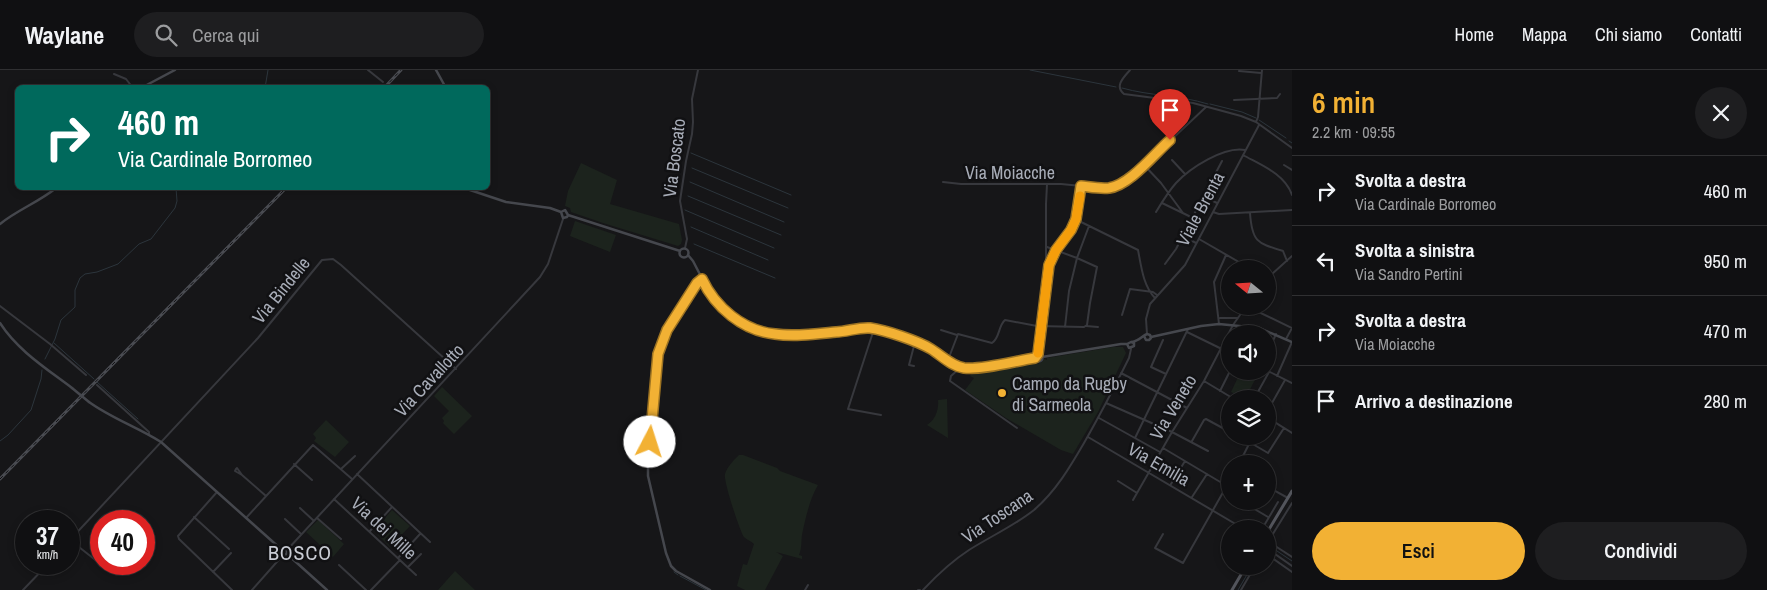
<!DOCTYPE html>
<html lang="it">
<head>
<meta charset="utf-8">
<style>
  body { margin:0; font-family:"Archivo Narrow",sans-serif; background:#1e1e20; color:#f1f3f6; height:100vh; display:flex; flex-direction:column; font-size:19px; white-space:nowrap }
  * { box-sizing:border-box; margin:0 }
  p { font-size:16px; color:#9c9d9f }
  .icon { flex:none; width:28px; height:28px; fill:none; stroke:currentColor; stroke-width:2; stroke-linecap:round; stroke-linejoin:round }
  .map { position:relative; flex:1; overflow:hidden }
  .panel { display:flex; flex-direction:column; background:#101012; width:475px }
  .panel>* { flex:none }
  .top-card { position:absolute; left:15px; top:15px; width:475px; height:105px; border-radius:8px; box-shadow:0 2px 8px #0003,0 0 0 1px #303032; background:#00695c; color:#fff; overflow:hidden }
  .needle { width:32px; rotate:288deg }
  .tools { position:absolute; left:1221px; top:190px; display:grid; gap:10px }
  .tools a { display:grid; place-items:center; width:55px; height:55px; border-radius:50%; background:#101012; box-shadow:0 2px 8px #0003,0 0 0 1px #303032; font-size:25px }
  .speed { position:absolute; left:15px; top:440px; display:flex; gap:10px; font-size:25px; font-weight:700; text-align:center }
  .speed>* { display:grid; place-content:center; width:65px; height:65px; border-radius:50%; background:#101012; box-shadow:0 2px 8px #0003,0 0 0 1px #303032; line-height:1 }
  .speed small { font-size:12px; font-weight:400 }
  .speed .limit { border:8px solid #d22; background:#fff; color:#111 }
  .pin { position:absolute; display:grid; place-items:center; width:42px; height:42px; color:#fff; margin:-51px -21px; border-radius:50% 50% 50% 0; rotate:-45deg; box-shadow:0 0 5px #0007 }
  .pin .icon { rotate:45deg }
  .me { position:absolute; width:55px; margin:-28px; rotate:5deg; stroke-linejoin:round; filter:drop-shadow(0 0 4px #0008) }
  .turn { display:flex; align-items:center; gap:18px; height:105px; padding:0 20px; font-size:22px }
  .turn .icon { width:65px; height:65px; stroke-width:2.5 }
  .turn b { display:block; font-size:35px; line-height:42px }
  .round { display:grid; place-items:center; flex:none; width:52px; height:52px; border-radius:26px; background:#1e1e20 }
  .summary { display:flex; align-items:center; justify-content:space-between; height:85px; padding:0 20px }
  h1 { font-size:30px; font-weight:600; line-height:38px; color:#f2b134 }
  .action { display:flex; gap:10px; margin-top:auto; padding:10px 20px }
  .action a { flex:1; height:58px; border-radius:30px; background:#f2b134; color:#111; font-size:20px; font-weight:600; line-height:58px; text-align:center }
  .action a+a { background:#1e1e20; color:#f1f3f6 }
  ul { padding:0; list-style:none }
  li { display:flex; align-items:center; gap:15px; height:70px; padding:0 20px; border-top:1px solid #303032 }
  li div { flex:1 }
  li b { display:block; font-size:19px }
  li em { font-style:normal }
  header { display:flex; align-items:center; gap:30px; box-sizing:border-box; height:70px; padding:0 25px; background:#101012; border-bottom:1px solid #303032 }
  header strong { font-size:24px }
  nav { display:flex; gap:28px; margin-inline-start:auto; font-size:18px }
  .search { width:350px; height:45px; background:#1e1e20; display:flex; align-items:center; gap:12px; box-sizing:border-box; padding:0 18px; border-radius:28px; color:#9c9d9f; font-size:19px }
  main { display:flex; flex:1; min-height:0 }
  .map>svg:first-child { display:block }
  .green { fill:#1c231d }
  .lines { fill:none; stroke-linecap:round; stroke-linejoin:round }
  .stream { stroke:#2c353c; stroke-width:1 }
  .street { stroke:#37383d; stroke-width:2 }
  .secondary { stroke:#45474d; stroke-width:2.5 }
  .primary { stroke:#53555c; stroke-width:3 }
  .rail-casing { stroke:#4a4c52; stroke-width:3 }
  .rail { stroke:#111113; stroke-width:1; stroke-dasharray:4; stroke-linecap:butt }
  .secondary-bridge { stroke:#45474d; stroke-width:2.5 }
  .route-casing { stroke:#9d7322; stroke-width:12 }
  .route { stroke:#f2b134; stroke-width:9 }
  .slow { stroke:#f59e0b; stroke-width:9 }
  .poi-dot { fill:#f2b134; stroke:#111113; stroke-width:2 }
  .labels { text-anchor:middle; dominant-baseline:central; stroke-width:5; stroke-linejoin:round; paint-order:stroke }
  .street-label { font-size:18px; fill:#a8adb8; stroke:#111113 }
  .poi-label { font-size:18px; fill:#a8adb8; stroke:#111113; text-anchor:start }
  .quarter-label { font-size:20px; letter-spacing:1px; fill:#c9ccd4; stroke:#111113 }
</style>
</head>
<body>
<header>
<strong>Waylane</strong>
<div class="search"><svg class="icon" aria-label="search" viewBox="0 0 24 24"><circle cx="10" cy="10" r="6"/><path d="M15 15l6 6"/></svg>Cerca qui</div>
<nav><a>Home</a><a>Mappa</a><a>Chi siamo</a><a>Contatti</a></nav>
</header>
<main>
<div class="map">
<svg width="1292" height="520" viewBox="0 0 1292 520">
  <rect width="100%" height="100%" fill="#161618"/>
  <!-- green -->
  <path class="green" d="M 581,93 L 617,110 L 610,134 L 679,154 L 682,170 L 681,174 L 678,176 L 603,153 L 571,142 L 570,138 L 565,136 L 568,121 Z
    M 575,151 L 616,165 L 610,182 L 570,166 Z
    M 1113,277 L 1123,277 L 1126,283 L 1098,342 L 1073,384 L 1061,380 L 1006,348 L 965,320 L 974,308 L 970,306 L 974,300 L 1032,291 L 1037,294 L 1042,292 L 1044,289 L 1047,290 L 1047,288 Z
    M 1241,301 L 1248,301 L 1257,306 L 1245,329 L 1231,322 Z
    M 442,317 L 472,346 L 454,364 L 443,353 L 444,351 L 442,348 L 449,341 L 434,326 Z
    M 947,329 L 948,368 L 927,355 C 935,350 939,340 938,330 Z
    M 326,350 L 349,372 L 335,387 L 314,371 L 316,368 L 313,364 Z
    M 739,385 L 743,385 L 777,398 L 780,401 L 818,415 C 810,428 805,450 802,465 C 801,472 802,478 799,485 L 802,486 L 802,489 L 776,482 L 783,486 L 765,520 L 745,520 L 737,516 L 743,494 L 747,495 L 754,474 C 751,471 747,470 744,467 C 740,462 723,410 725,404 C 727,397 734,390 739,385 Z
    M 392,440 L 410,456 L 390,477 L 374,461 Z
    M 318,450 L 344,474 L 333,487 L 306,462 Z
    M 455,501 L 475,520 L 438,520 Z"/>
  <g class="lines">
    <!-- stream -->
    <path class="stream" d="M 1030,0 L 1116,17
      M 265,18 L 268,0
      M 1122,18 C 1150,26 1179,25 1208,34
      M 1210,34 L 1242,42 L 1256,48
      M 1259,50 L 1286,68
      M 1289,71 L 1292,73
      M 691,83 L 791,125
      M 692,98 L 788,138
      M 690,112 L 784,152
      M 688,126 L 781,165
      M 685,140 L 774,178
      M 691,157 L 768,190
      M 694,174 L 775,208
      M 54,273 L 94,309
      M 45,289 L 55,269 L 61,250 L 75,237 L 75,220 L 80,208 L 85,204 L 97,202 L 118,194 L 139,174 L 151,169 L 175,138 L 177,131 L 176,118
      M 97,312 L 138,349
      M 0,371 L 8,365 L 31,340 L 41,309 L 42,300
      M 1268,475 L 1292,491
      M 674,502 L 678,505
      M 680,506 L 706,520
      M 1238,520 L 1252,496"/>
    <!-- street -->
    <path class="street" d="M 368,0 L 383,12
      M 1130,0 C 1124,7 1114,16 1124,24 L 1193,33 L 1241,46 L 1256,52 L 1292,78
      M 1239,1 L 1261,3
      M 114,4 L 126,9 L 133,18
      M 392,17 L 392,18
      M 1234,30 L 1277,28 L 1280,24
      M 1256,52 L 1258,47 L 1262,0
      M 1243,85 C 1261,95 1285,104 1292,125
      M 1172,90 L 1185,104
      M 1144,95 L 1161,113 L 1183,143
      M 1284,95 L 1292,100
      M 943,112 L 961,114 L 1061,114 L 1102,118 L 1117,116 L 1136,103 L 1206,37
      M 1047,114 L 1046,134 L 1046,193 L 1049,195
      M 1203,126 L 1217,133
      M 1162,133 L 1191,147
      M 1156,142 C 1162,132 1168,122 1176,113 C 1190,98 1224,76 1245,80
      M 1213,142 L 1219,144 L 1292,140
      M 1250,143 C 1252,172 1257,173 1283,181 L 1287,191
      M 1077,150 L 1138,180 C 1141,195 1143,216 1155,228
      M 1183,166 L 1196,173
      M 1199,169 L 1251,199
      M 1047,177 L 1077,188 L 1069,221 L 1065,257
      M 685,178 L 687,169 L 680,131 L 686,91 L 692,64 L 693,52 L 692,29 L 698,0
      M 1165,194 L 1176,179 L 1222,91
      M 1268,205 L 1272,204 L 1292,186
      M 0,236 L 50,274 L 86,305
      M 1246,236 L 1292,258
      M 1122,245 L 1130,219 L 1153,222 L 1157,225
      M 1220,248 L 1238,248
      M 1219,254 L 1214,212 L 1226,185
      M 1086,256 L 1098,257
      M 874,259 L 848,339 L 881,345
      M 941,260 L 957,265
      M 1187,262 L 1230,283
      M 1147,264 L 1146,249 L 1150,234 L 1185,195 L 1259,55
      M 1256,264 L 1259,258
      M 1286,269 L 1292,258
      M 1163,270 L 1151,297 L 1166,304
      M 1268,282 L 1276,264
      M 1038,284 L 1049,195 L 1056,180 L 1071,160 L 1076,149 L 1081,116
      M 948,290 L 958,264 L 992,273 C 1000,268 998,256 1005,250 L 1037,256 L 1084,257 L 1087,255 L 1090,233 L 1097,197 L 1077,188 L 1089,156
      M 914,296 L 909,295 L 915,272
      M 961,297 L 951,306 L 950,311 L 1017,358
      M 1268,301 L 1292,313
      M 1121,303 L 1187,338
      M 1277,306 L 1292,272
      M 1204,311 L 1234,329
      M 97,315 L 149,362 L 149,365
      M 1220,321 L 1230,301
      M 1254,329 L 1269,302
      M 1106,333 L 1172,362 L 1208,381
      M 1268,340 L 1285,310
      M 1172,341 L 1176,333
      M 1099,348 L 1160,382
      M 1268,348 L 1292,363
      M 1239,366 L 1268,383 L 1284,358
      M 1088,367 L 1244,459
      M 1135,368 L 1188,259
      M 1192,371 L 1204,350 L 1206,349 L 1230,362
      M 1163,378 L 1227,416
      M 294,394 L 312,410
      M 1239,394 L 1253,366
      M 341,399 L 355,386
      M 357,404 L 430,472
      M 242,405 L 237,398 L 236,399 L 235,401 L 242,405 L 266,426
      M 1118,411 L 1137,423
      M 1171,414 L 1185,391
      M 1268,417 L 1288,428
      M 1224,421 L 1230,424
      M 217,422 L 178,466 L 179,469 L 232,520
      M 1192,427 L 1207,404
      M 334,429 L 416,505
      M 1133,430 L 1172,362 L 1204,311 L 1233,255 L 1240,245 L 1243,236
      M 1241,431 L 1268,447
      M 1251,437 L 1254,431
      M 300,438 L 314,451
      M 194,447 L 229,479
      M 246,448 L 313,375 L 352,409
      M 317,448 L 341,469
      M 285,449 L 301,464
      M 1262,459 L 1278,432
      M 370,461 L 392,437
      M 1163,464 L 1155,478 L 1183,493 L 1230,410
      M 70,470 L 98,492
      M 69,471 L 258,268 L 322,190 L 333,189 L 341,195 L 456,299
      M 1269,472 L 1292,487
      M 1268,476 L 1271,467 L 1292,433
      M 1268,479 L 1292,496
      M 287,480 L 540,207 L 548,194 L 563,149
      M 1268,485 L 1292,502
      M 398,488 L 420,464
      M 339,495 L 366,520
      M 408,497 L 421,484
      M 213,502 L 231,483
      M 23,520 L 48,494
      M 252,520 L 283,485
      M 371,520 L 400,490
      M 805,520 L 808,515
      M 918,520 L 920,520
      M 923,520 C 937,505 952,491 969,480 C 991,466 1014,456 1034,440 C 1056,421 1070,397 1084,373 C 1100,345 1115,316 1129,288 L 1131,279
      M 1241,520 L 1255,496"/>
    <!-- secondary -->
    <path class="secondary" d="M 436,0 L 446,18
      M 141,18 L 175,0
      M 464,118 L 506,132 L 550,138 L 561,142 L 565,140 L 568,145 L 680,181
      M 561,142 L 563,148 L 567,147 L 568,145
      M 0,154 C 17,140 39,132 56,118
      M679.5 183a4.5 4.5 0 1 1 9 0a4.5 4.5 0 1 1-9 0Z
      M 688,185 L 693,191 L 708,220 L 720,236 L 743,254 L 766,263 L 780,265 L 825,263 L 870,258 L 924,275 L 953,294 L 964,298 L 979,297 L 1035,288
      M 702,209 L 697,213 L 667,260 L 658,284 L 648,390 L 648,406 L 666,483 L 671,496 L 676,501 L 710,520
      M 0,253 C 17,280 47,299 72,318
      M 1151,267 L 1201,256 L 1219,254 L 1259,258 L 1292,272
      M 1132,272 C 1139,271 1142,266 1147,264 L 1150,265 L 1151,268 L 1149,270 L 1146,270 L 1144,266
      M1035.5 288a3.5 3.5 0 1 1 7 0a3.5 3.5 0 1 1-7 0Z
      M 1042,287 L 1121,274 L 1127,274 L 1131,272 L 1134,273 L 1134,276 L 1129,278 L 1127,274
      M 89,332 C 111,348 137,357 161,372 L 282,480
      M281 482a3 3 0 1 1 6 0a3 3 0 1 1-6 0Z
      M 287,484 L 327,520"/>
    <!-- primary -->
    <path class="primary" d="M 1268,461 L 1292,421
      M 1232,520 L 1246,496"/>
    <!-- rail casing -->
    <g class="rail-casing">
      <path id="rail" d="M 384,18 L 401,0
        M 0,409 L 286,118"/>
    </g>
    <!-- rail -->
    <use href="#rail" class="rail"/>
    <!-- secondary-bridge -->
    <path class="secondary-bridge" d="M 72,318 L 89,332"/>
  </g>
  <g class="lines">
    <!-- route casing -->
    <g class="route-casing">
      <path id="route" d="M 650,372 L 658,284 L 667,260 L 697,213 L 702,209 C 715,237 743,261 775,264 C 794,267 816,264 836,262 C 847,262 858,257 870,258 C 885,260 918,271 931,279 C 941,285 951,296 964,298 C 983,300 1015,291 1035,288 L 1038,284 L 1049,195 L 1056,180 L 1071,160 L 1076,149 L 1081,116 C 1090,117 1100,119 1109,118 C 1130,115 1154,84 1170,70"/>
    </g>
    <!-- route -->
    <use href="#route" class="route"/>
    <!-- slow -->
    <path class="slow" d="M 1038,283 L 1049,195 L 1056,180 L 1071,160 L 1076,149 L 1080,126"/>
  </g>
  <!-- markers -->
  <circle class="poi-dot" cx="1002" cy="323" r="5"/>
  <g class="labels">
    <!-- street labels -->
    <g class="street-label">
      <text transform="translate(674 88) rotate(-83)">Via Boscato</text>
      <text x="1010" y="102">Via Moiacche</text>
      <text transform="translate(1200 139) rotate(-62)">Viale Brenta</text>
      <text transform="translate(281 220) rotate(-51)">Via Bindelle</text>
      <text transform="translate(429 310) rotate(-47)">Via Cavallotto</text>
      <text transform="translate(1173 337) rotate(-59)">Via Veneto</text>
      <text transform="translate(1159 394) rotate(30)">Via Emilia</text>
      <text transform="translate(997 446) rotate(-34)">Via Toscana</text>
      <text transform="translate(384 458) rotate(43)">Via dei Mille</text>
    </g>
    <!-- poi labels -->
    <g class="poi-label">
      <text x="1012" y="313">Campo da Rugby<tspan x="1012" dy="21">di Sarmeola</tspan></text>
    </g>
    <!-- quarter labels -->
    <g class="quarter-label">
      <text x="300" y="482">BOSCO</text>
    </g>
  </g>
</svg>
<div class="tools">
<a><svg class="needle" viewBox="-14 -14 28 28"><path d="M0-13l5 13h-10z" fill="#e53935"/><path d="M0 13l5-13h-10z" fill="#9c9d9f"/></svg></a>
<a><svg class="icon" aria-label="sound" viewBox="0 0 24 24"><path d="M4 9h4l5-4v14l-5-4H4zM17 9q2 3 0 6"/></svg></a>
<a><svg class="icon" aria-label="layers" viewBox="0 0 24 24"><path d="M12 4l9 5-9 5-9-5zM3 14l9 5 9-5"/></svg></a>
<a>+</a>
<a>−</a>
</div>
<div class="speed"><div>37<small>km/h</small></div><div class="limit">40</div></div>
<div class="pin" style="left:1170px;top:70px;background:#d93025"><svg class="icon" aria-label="arrive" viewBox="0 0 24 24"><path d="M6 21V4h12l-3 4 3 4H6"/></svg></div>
<svg class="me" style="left:650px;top:372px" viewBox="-20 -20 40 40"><circle r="19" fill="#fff"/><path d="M0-13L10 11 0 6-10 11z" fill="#f2b134"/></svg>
<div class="top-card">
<div class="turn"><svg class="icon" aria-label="right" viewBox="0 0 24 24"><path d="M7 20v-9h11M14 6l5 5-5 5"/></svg><div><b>460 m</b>Via Cardinale Borromeo</div></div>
</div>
</div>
<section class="panel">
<div class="summary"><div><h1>6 min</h1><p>2.2 km · 09:55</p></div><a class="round"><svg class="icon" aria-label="close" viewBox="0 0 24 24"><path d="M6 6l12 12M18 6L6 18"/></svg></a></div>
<ul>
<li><svg class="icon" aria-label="right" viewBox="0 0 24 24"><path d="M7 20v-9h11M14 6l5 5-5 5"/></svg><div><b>Svolta a destra</b><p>Via Cardinale Borromeo</p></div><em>460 m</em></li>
<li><svg class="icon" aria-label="left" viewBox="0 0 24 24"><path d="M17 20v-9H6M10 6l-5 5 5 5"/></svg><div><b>Svolta a sinistra</b><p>Via Sandro Pertini</p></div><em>950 m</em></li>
<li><svg class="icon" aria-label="right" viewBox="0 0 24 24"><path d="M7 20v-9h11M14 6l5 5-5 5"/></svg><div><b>Svolta a destra</b><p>Via Moiacche</p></div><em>470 m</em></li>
<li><svg class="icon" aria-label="arrive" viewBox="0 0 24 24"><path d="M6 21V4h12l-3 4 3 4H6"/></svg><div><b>Arrivo a destinazione</b></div><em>280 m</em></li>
</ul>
<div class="action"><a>Esci</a><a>Condividi</a></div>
</section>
</main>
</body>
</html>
